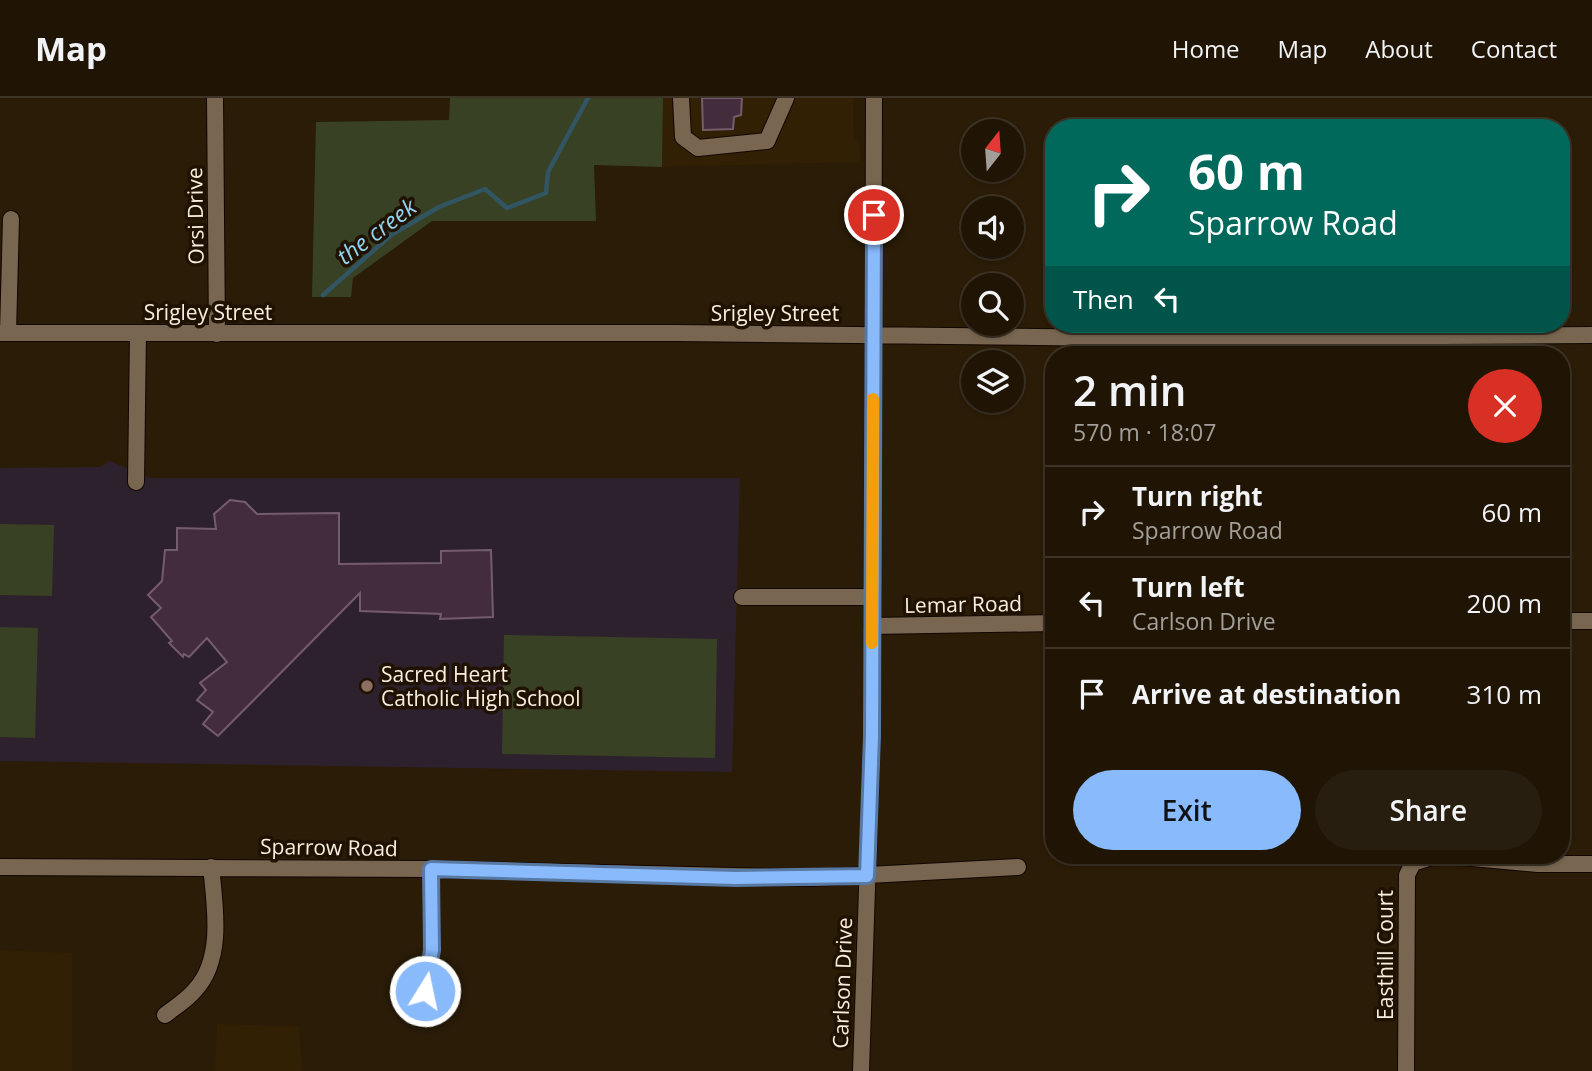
<!DOCTYPE html>
<html lang="en">
<head>
<meta charset="utf-8">
<style>
  body { margin:0; font-family:"Open Sans",sans-serif; background:#281e0f; color:#f1f3f6; height:100vh; display:flex; flex-direction:column; font-size:26px; white-space:nowrap }
  * { box-sizing:border-box; margin:0 }
  p { font-size:23px; color:#a29f9a }
  .icon { flex:none; width:38px; height:38px; fill:none; stroke:currentColor; stroke-width:2; stroke-linecap:round; stroke-linejoin:round }
  .map { position:relative; flex:1; overflow:hidden }
  .panel { position:absolute; left:1045px; top:248px; width:525px; height:518px; display:flex; flex-direction:column; background:#201505; border-radius:28px; box-shadow:0 2px 5px #0004,0 0 0 2px #3d3427 }
  .panel>* { flex:none }
  .banner { position:absolute; left:1045px; top:21px; width:525px; height:214px; border-radius:28px; box-shadow:0 2px 5px #0004,0 0 0 2px #3d3427; background:#00695c; color:#fff; overflow:hidden }
  .needle { width:46px; rotate:17deg }
  .tools { position:absolute; left:961px; top:21px; display:grid; gap:14px }
  .tools a { display:grid; place-items:center; width:63px; height:63px; border-radius:50%; background:#201505; box-shadow:0 2px 5px #0004,0 0 0 2px #3d3427; font-size:35px }
  .pin { position:absolute; display:grid; place-items:center; width:60px; height:60px; color:#fff; margin:-30px; border:4px solid #fff; border-radius:50%; box-shadow:0 2px 7px #0007 }
  .me { position:absolute; width:77px; margin:-38px; rotate:10deg; stroke-linejoin:round; filter:drop-shadow(0 0 5px #0008) }
  .turn { display:flex; align-items:center; gap:24px; height:147px; padding:0 28px; font-size:32px }
  .turn .icon { width:91px; height:91px; stroke-width:2.5 }
  .turn b { display:block; font-size:49px; line-height:60px }
  .then { display:flex; align-items:center; height:66px; padding:0 28px; background:#0003; gap:14px; font-size:26px }
  .round { display:grid; place-items:center; flex:none; width:74px; height:74px; border-radius:37px; background:#281e0f }
  .summary { display:flex; align-items:center; justify-content:space-between; height:119px; padding:0 28px }
  h1 { font-size:42px; font-weight:600; line-height:52px }
  .action { display:flex; gap:14px; margin-top:auto; padding:14px 28px }
  .action a { flex:1; height:80px; border-radius:42px; background:#88bafc; color:#111; font-size:28px; font-weight:600; line-height:80px; text-align:center }
  .action a+a { background:#281e0f; color:#f1f3f6 }
  ul { padding:0; list-style:none }
  li { display:flex; align-items:center; gap:21px; height:91px; padding:0 28px; border-top:2px solid #3d3427 }
  li div { flex:1 }
  li b { display:block; font-size:26px }
  li em { font-style:normal }
  header { display:flex; align-items:center; gap:42px; box-sizing:border-box; height:98px; padding:0 35px; background:#201505; border-bottom:2px solid #3d3427 }
  header strong { font-size:33px }
  nav { display:flex; gap:38px; margin-inline-start:auto; font-size:24px }
  .map>svg:first-child { display:block }
  .built { fill:#322004 }
  .education { fill:#2e212e }
  .green { fill:#394125 }
  .lines { fill:none; stroke-linecap:round; stroke-linejoin:round }
  .stream { stroke:#325563; stroke-width:4.5 }
  .building { fill:#432d3c; stroke:#755c6c; stroke-width:2 }
  .minor-casing { stroke:#120600; stroke-width:18 }
  .minor { stroke:#786650; stroke-width:16 }
  .route-casing { stroke:#5879a4; stroke-width:18 }
  .route { stroke:#88bafc; stroke-width:12 }
  .slow { stroke:#f59e0b; stroke-width:12 }
  .education-dot { fill:#8d6e63; stroke:#201201; stroke-width:2.5 }
  .labels { text-anchor:middle; dominant-baseline:central; stroke-width:7; stroke-linejoin:round; paint-order:stroke }
  .street-label { font-size:21px; fill:#f8eee1; stroke:#201201 }
  .poi-label { font-size:21px; fill:#f8eee1; stroke:#201201; text-anchor:start }
  .water-label { font-size:23px; font-style:italic; fill:#94d6f2; stroke:#201201 }
</style>
</head>
<body>
<header>
<strong>Map</strong>
<nav><a>Home</a><a>Map</a><a>About</a><a>Contact</a></nav>
</header>
<div class="map">
<svg width="1592" height="973" viewBox="0 0 1592 973">
  <rect width="100%" height="100%" fill="#2a1c07"/>
  <!-- built -->
  <path class="built" d="M 663,0 L 853,0 L 853,36 L 860,49 L 860,64 L 662,69 Z
    M 0,852 L 72,855 L 72,973 L 0,973 Z
    M 217,926 L 299,928 L 302,973 L 215,973 Z"/>
  <!-- education -->
  <path class="education" d="M 110,363 L 150,380 L 740,380 L 732,674 L 0,663 L 0,370 L 100,369 Z"/>
  <!-- green -->
  <path class="green" d="M 450,0 L 663,0 L 662,69 L 594,67 L 596,123 L 432,123 L 353,180 L 351,199 L 312,199 L 316,24 L 449,22 Z
    M 0,426 L 54,427 L 52,498 L 0,497 Z
    M 0,529 L 38,530 L 35,640 L 0,639 Z
    M 504,537 L 717,541 L 715,660 L 502,656 Z"/>
  <g class="lines">
    <!-- stream -->
    <path class="stream" d="M 323,197 L 391,137 L 439,109 L 485,91 L 507,110 L 546,95 L 548,74 L 588,0"/>
  </g>
  <!-- building -->
  <path class="building" d="M 702,0 L 742,0 L 741,17 L 734,19 L 733,31 L 703,32 Z
    M 230,402 L 245,404 L 257,416 L 339,415 L 339,466 L 441,465 L 441,453 L 491,452 L 493,519 L 440,521 L 441,516 L 360,513 L 360,495 L 218,638 L 203,626 L 213,614 L 197,602 L 206,592 L 200,585 L 227,564 L 207,540 L 189,559 L 184,556 L 183,559 L 169,545 L 172,543 L 151,519 L 161,510 L 148,497 L 162,483 L 165,452 L 177,452 L 177,430 L 216,431 L 214,416 Z"/>
  <g class="lines">
    <!-- minor casing -->
    <g class="minor-casing">
      <path id="minor" d="M 215,0 L 217,236
        M 681,0 L 683,39 L 698,50 L 767,43 L 786,0
        M 0,235 L 676,235 L 1119,240 L 1592,237
        M 8,235 L 11,121
        M 136,384 L 138,236
        M 742,499 L 873,499
        M 1561,523 L 1592,523
        M 872,528 L 1054,525
        M 1451,758 L 1538,766 L 1592,766
        M 0,769 L 431,771 L 812,780 L 1018,769
        M 421,911 L 432,852 L 431,771
        M 165,917 C 175,909 187,902 195,892 C 224,861 215,808 211,769
        M 861,973 L 872,638 L 874,0
        M 1406,973 L 1407,777 L 1413,765 L 1435,758"/>
    </g>
    <!-- minor -->
    <use href="#minor" class="minor"/>
  </g>
  <g class="lines">
    <!-- route casing -->
    <g class="route-casing">
      <path id="route" d="M 425,893 L 432,852 L 431,771 L 736,780 L 867,778 L 872,638 L 874,117"/>
    </g>
    <!-- route -->
    <use href="#route" class="route"/>
    <!-- slow -->
    <path class="slow" d="M 872,545 L 873,301"/>
  </g>
  <!-- markers -->
  <circle class="education-dot" cx="367" cy="588" r="7"/>
  <g class="labels">
    <!-- street labels -->
    <g class="street-label">
      <text transform="translate(195 118) rotate(-91)">Orsi Drive</text>
      <text x="208" y="214">Srigley Street</text>
      <text x="775" y="215">Srigley Street</text>
      <text transform="translate(963 506) rotate(-1)">Lemar Road</text>
      <text transform="translate(329 749) rotate(1)">Sparrow Road</text>
      <text transform="translate(1385 857) rotate(-90)">Easthill Court</text>
      <text transform="translate(842 885) rotate(-88)">Carlson Drive</text>
    </g>
    <!-- poi labels -->
    <g class="poi-label">
      <text x="381" y="576">Sacred Heart<tspan x="381" dy="24">Catholic High School</tspan></text>
    </g>
    <!-- water labels -->
    <g class="water-label">
      <text transform="translate(376 133) rotate(-37)">the creek</text>
    </g>
  </g>
</svg>
<div class="tools">
<a><svg class="needle" viewBox="-14 -14 28 28"><path d="M0-13l5 13h-10z" fill="#e53935"/><path d="M0 13l5-13h-10z" fill="#a29f9a"/></svg></a>
<a><svg class="icon" aria-label="sound" viewBox="0 0 24 24"><path d="M4 9h4l5-4v14l-5-4H4zM17 9q2 3 0 6"/></svg></a>
<a><svg class="icon" aria-label="search" viewBox="0 0 24 24"><circle cx="10" cy="10" r="6"/><path d="M15 15l6 6"/></svg></a>
<a><svg class="icon" aria-label="layers" viewBox="0 0 24 24"><path d="M12 4l9 5-9 5-9-5zM3 14l9 5 9-5"/></svg></a>
</div>
<div class="pin" style="left:874px;top:117px;background:#d93025"><svg class="icon" aria-label="arrive" viewBox="0 0 24 24"><path d="M6 21V4h12l-3 4 3 4H6"/></svg></div>
<svg class="me" style="left:425px;top:893px" viewBox="-20 -20 40 40"><circle r="17" fill="#88bafc" stroke="#fff" stroke-width="3"/><path d="M0-11L8 9 0 5-8 9z" fill="#fff"/></svg>
<div class="banner">
<div class="turn"><svg class="icon" aria-label="right" viewBox="0 0 24 24"><path d="M7 20v-9h11M14 6l5 5-5 5"/></svg><div><b>60 m</b>Sparrow Road</div></div>
<div class="then">Then<svg class="icon" aria-label="left" viewBox="0 0 24 24"><path d="M17 20v-9H6M10 6l-5 5 5 5"/></svg></div>
</div>
<section class="panel">
<div class="summary"><div><h1>2 min</h1><p>570 m · 18:07</p></div><a class="round" style="background:#d93025;color:#fff"><svg class="icon" aria-label="close" viewBox="0 0 24 24"><path d="M6 6l12 12M18 6L6 18"/></svg></a></div>
<ul>
<li><svg class="icon" aria-label="right" viewBox="0 0 24 24"><path d="M7 20v-9h11M14 6l5 5-5 5"/></svg><div><b>Turn right</b><p>Sparrow Road</p></div><em>60 m</em></li>
<li><svg class="icon" aria-label="left" viewBox="0 0 24 24"><path d="M17 20v-9H6M10 6l-5 5 5 5"/></svg><div><b>Turn left</b><p>Carlson Drive</p></div><em>200 m</em></li>
<li><svg class="icon" aria-label="arrive" viewBox="0 0 24 24"><path d="M6 21V4h12l-3 4 3 4H6"/></svg><div><b>Arrive at destination</b></div><em>310 m</em></li>
</ul>
<div class="action"><a>Exit</a><a>Share</a></div>
</section>
</div>
</body>
</html>
